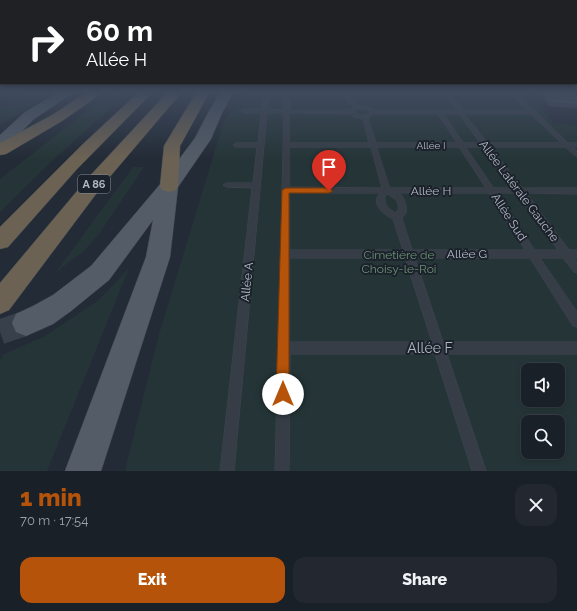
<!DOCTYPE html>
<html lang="en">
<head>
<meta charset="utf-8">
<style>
  body { margin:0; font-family:Raleway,sans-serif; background:#232830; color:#f1f3f6; height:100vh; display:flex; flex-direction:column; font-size:15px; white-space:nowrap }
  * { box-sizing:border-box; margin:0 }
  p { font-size:13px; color:#9fa3a8 }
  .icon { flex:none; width:22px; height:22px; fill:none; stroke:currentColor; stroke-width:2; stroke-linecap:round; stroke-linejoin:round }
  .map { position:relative; height:471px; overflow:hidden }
  .panel { display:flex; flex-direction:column; background:#1a2028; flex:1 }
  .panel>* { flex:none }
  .banner { position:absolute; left:0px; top:0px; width:577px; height:84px; box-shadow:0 2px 6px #0003,0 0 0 1px #383e45; background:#202124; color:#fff; overflow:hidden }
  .buttons { position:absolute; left:521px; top:363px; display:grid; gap:8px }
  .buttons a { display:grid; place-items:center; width:44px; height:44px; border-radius:8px; background:#1a2028; box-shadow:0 2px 6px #0003,0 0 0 1px #383e45; font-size:20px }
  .pin { position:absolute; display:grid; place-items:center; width:34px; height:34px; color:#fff; margin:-41px -17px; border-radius:50% 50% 50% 0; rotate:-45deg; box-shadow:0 0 4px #0007 }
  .pin .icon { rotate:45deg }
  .me { position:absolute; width:44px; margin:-22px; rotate:0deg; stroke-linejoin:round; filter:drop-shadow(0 0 3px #0008) }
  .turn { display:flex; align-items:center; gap:14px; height:84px; padding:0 20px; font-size:18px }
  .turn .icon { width:52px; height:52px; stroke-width:2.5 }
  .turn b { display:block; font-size:28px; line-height:34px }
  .round { display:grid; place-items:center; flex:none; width:42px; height:42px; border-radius:12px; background:#232830 }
  .head { display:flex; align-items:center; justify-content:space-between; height:68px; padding:0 20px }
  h1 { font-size:24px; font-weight:800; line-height:30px; color:#b45309 }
  .action { display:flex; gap:8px; margin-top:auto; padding:8px 20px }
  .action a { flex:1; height:46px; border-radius:12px; background:#b45309; color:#fff; font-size:16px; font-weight:800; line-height:46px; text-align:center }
  .action a+a { background:#232830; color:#f1f3f6 }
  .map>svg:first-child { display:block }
  .green { fill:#253537; fill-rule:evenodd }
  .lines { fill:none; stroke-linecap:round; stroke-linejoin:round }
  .primary-tunnel { stroke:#38404b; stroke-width:25; stroke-dasharray:25 12; stroke-linecap:butt }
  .lane-casing { stroke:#404650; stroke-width:1 }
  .primary-casing { stroke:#404650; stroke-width:1 }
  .highway-casing { stroke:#414851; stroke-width:1 }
  .lane { fill:#363d47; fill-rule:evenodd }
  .primary { fill:#545c67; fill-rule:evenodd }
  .highway { fill:#6c6254; fill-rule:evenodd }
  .wall { fill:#3f4754 }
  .building { fill:#4b5460; stroke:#5b6370 }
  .route { fill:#b45309; stroke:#753606 }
  .labels { text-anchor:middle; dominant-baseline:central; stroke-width:4; stroke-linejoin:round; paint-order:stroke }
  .far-street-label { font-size:10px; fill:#b1b8c3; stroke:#1c222b }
  .shield { fill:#1c222b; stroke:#848b95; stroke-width:1 }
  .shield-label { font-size:11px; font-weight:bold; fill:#b1b8c3 }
  .street-label { font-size:12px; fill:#b1b8c3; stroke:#1c222b }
  .park-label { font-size:12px; fill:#6b9174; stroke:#1c222b }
  .near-street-label { font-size:14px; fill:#b1b8c3; stroke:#1c222b }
</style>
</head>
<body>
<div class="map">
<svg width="577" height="471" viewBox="0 0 577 471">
  <rect width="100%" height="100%" fill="#232b36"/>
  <!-- green -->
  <path class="green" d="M 23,93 L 52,93 L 0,125 L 0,108 Z
    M 110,93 L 128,93 L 53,160 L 0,212 L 0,179 Z
    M 244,93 L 528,93 L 553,123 L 577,125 L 577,471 L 125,471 L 160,331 L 224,121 ZM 528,370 L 558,370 L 558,400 L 528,400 ZM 528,422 L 558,422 L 558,452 L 528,452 Z
    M 133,167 L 144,167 L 99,234 L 83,252 L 56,272 Z
    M 129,268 L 47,471 L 0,471 L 0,360 L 4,354 L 45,336 L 99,300 Z"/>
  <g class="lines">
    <!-- primary-tunnel -->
    <path class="primary-tunnel" d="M 0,332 L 26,323"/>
    <!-- lane casing -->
    <g class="lane-casing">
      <path id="lane" d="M 263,93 L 269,93 L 267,109 L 284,110 L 284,99 L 287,97 L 290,99 L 290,110 L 350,110 L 354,107 L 347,101 L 346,93 L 352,93 L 353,100 L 360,106 L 372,108 L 374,110 L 457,110 L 444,93 L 450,93 L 463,110 L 527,110 L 510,93 L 516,93 L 568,143 L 577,143 L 577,147 L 573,147 L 577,151 L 577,157 L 565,147 L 491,147 L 522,188 L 577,188 L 577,194 L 526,193 L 569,250 L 577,250 L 577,258 L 574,258 L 577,262 L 577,273 L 574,272 L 563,258 L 540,258 L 577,312 L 577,327 L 573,326 L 530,258 L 415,258 L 443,342 L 577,342 L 577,354 L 447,354 L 486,471 L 472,471 L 435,354 L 290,354 L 289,471 L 275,471 L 284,113 L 267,113 L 234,471 L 220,471 L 252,188 L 227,187 L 223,185 L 227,183 L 253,183 L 257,147 L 236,147 L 233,145 L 236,143 L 258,143 L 261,113 L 244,113 L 241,111 L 244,109 L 261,109 ZM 359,109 L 368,110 L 370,113 C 365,116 360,116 355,112 ZM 290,113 L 350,114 L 354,117 L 363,119 L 369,143 L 290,143 ZM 375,114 L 438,114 L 457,143 L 376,143 L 368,118 ZM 444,114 L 459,114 L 480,143 L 464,143 ZM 465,114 L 531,114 L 561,143 L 488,143 ZM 290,147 L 371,147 L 382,188 L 290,187 ZM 377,147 L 459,147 L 486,188 L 390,188 ZM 466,147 L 483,147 L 513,188 L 494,188 ZM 290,193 L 380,193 C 370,204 384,215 393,219 L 403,250 L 290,250 ZM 399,193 L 489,193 L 525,250 L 412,250 L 402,218 L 406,213 C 407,205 405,198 399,193 ZM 497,193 L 517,193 L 558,250 L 535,250 ZM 388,194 L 397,201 L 399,208 L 396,213 C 389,209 384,206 385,197 ZM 290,258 L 405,258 L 432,342 L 290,342 Z"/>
    </g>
    <!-- primary casing -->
    <g class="primary-casing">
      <path id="primary" d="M 57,93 L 73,93 L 34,119 L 6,147 L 0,149 L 0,135 L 24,113 Z
        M 220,93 L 233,93 L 222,113 L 211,139 L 178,187 L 170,257 L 101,471 L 65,471 L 146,257 L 153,220 L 109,280 L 71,311 L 53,324 L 26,336 L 16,332 L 12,323 L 16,314 L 33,306 L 53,295 L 91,266 L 162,182 L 195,138 L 208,113 Z"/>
    </g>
    <!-- highway casing -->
    <g class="highway-casing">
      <path id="highway" d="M 86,93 L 102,93 L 62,121 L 6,154 L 0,155 L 0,143 L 52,115 Z
        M 138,93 L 152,93 L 77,169 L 8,247 L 0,249 L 0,227 L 83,144 Z
        M 167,93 L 181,93 L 102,186 L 9,310 L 0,314 L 0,283 L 88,178 Z
        M 196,93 L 209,93 L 180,146 L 178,186 L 176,190 L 169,192 L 162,190 L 160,186 L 164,146 Z"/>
    </g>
    <!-- lane -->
    <use href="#lane" class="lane"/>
    <!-- primary -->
    <use href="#primary" class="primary"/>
    <!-- highway -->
    <use href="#highway" class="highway"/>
  </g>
  <!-- wall -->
  <path class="wall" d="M 539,93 L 577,93 L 577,108 L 549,106 Z"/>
  <!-- building -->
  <path class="building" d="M 545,93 L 577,93 L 577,103 L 552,101 Z"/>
  <!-- sky -->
  <linearGradient id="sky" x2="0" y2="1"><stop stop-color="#13181e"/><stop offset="0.58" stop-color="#3f4a5d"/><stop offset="1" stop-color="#3f4a5d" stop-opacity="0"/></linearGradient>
  <rect width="577" height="159" fill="url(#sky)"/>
  <!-- route -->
  <path class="route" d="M 286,188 L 329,188 L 333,191 L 329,193 L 289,193 L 289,394 L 288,399 L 283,401 L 278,399 L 276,394 L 282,190 Z"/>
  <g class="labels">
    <!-- far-street labels -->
    <g class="far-street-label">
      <text x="431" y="145">Allée I</text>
    </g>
    <!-- shield labels -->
    <rect class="shield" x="78" y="175" width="32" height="18" rx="3"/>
    <g class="shield-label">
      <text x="94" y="184">A 86</text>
    </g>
    <!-- street labels -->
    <g class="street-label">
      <text x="431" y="191">Allée H</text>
      <text transform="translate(519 191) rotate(53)">Allée Latérale Gauche</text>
      <text transform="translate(509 217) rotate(57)">Allée Sud</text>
      <text x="467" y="254">Allée G</text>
      <text transform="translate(247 282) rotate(-84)">Allée A</text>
    </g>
    <!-- park labels -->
    <g class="park-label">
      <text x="399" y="255">Cimetière de<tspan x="399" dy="14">Choisy-le-Roi</tspan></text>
    </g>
    <!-- near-street labels -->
    <g class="near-street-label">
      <text x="430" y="348">Allée F</text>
    </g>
  </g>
</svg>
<div class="buttons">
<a><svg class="icon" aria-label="sound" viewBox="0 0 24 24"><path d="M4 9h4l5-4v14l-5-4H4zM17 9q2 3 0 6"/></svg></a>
<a><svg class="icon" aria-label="search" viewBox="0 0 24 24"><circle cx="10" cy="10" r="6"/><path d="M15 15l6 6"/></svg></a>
</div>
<div class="pin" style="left:329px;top:191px;background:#d93025"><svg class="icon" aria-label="arrive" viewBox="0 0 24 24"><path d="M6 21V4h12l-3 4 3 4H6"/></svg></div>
<svg class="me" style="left:283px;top:394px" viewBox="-20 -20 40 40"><circle r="19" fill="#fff"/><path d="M0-13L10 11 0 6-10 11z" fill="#b45309"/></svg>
<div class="banner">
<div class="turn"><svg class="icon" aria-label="right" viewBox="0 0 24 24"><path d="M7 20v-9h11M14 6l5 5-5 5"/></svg><div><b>60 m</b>Allée H</div></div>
</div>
</div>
<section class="panel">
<div class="head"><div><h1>1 min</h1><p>70 m · 17:54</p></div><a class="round"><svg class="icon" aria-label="close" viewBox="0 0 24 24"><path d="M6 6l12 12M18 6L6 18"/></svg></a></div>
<div class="action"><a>Exit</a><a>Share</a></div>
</section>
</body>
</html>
